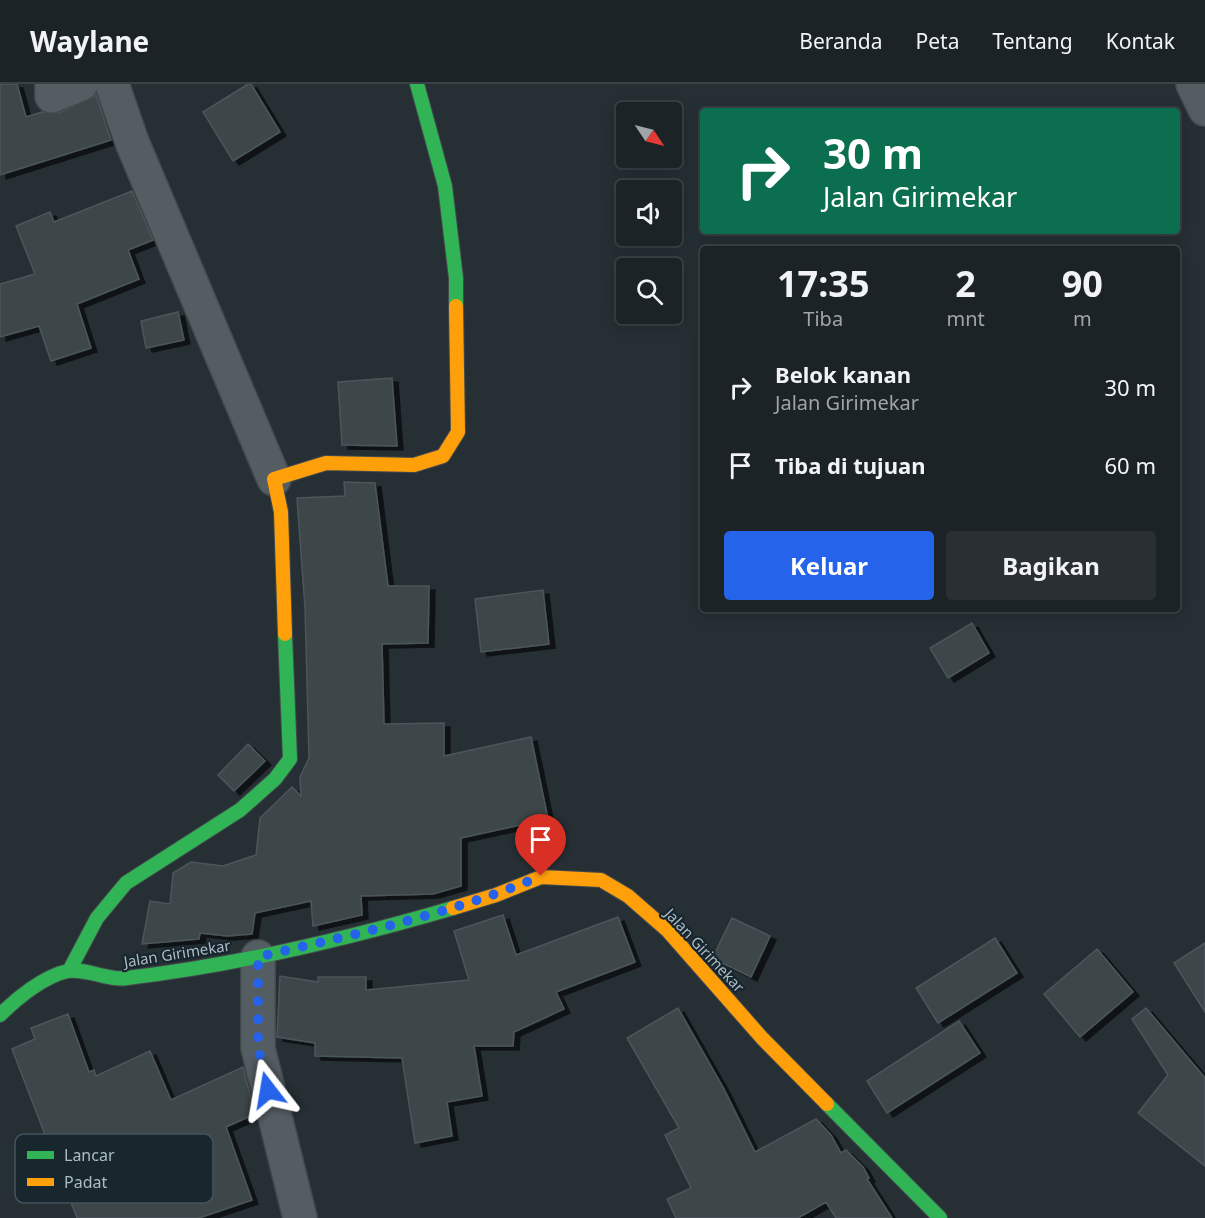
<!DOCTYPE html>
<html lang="id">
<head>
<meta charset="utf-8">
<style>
  body { margin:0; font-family:"Noto Sans",sans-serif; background:#292f33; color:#f1f3f6; height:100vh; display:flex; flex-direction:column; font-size:22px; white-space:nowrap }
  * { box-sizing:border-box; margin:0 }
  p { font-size:20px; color:#a0a4a7 }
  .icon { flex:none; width:33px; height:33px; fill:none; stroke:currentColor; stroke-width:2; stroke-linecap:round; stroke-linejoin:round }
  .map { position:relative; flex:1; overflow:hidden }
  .sheet { position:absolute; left:700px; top:162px; width:480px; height:366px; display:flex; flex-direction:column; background:#1c2327; border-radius:6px; box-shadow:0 3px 15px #0003,0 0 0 2px #3a4044 }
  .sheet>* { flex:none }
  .top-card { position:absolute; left:700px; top:24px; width:480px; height:126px; border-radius:6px; box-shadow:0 3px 15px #0003,0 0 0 2px #3a4044; background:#0b6e4f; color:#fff; overflow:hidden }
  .needle { width:39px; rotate:125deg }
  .controls { position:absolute; left:616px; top:18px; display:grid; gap:12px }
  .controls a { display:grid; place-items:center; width:66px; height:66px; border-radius:6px; background:#1c2327; box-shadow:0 3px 15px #0003,0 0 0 2px #3a4044; font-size:30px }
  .pin { position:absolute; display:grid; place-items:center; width:51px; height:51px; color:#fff; margin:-62px -26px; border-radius:50% 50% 50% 0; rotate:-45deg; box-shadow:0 0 6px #0007 }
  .pin .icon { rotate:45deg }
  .me { position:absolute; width:66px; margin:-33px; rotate:346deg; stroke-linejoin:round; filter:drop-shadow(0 0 4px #0008) }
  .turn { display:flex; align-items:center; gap:21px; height:126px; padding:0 24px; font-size:27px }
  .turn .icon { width:78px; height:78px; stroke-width:2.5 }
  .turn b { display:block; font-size:42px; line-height:51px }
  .eta { display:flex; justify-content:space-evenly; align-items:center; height:102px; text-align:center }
  .eta b { font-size:36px; font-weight:700; line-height:42px }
  .cta { display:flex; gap:12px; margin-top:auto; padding:12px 24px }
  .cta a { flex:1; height:69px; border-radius:6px; background:#2563eb; color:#fff; font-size:24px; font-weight:700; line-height:69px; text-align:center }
  .cta a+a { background:#292f33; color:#f1f3f6 }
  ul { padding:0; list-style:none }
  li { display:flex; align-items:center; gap:18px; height:78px; padding:0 24px }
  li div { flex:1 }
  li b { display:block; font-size:22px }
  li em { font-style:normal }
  header { display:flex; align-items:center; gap:36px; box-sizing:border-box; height:84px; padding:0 30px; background:#1c2327; border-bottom:2px solid #3a4044 }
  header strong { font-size:28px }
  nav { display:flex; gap:33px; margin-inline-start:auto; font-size:21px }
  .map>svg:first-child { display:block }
  .building { fill:#3d464a; stroke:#4c565c; stroke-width:1.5; filter:url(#shadow) }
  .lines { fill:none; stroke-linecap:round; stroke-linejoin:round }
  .street-casing { stroke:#434a4e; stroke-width:36 }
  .fast-casing { stroke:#434a4e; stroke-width:16 }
  .slow-casing { stroke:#434a4e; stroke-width:16 }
  .street { stroke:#545d62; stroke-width:33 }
  .fast { stroke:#30b455; stroke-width:14 }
  .slow { stroke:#ff9f0a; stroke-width:14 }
  .route { stroke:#2563eb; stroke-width:10; stroke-dasharray:0 18 }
  .labels { text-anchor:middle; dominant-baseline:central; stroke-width:4.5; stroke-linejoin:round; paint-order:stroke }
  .street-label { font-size:15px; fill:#adbdc7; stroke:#18262e }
  .key { fill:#18262e; stroke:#45535c; stroke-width:1.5 }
  .key-label { font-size:16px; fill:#adbdc7 }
</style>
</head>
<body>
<header>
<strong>Waylane</strong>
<nav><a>Beranda</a><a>Peta</a><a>Tentang</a><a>Kontak</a></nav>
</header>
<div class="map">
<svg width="1205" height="1134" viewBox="0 0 1205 1134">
  <defs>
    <filter id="shadow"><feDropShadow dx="6" dy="4" stdDeviation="0" flood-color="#0009"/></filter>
  </defs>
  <rect width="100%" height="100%" fill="#252f34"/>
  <!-- building -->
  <path class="building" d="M 0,0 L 17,0 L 26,33 L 42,28 L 59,29 L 96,11 L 111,56 L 0,91 Z
    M 248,0 L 251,0 L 280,48 L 233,77 L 203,28 Z
    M 132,107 L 153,156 L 128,166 L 139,195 L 77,220 L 91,264 L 51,277 L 39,242 L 0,253 L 0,200 L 35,190 L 16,142 L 50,128 L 54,138 Z
    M 178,228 L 184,256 L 146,264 L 141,237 Z
    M 392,294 L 397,362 L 342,361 L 338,298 Z
    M 344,398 L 375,399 L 388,502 L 429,502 L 428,559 L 382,560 L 384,640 L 444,639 L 444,672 L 531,653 L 548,735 L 461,754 L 461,802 L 433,810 L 361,812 L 362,831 L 313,842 L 311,817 L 255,829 L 252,850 L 227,852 L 200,849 L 199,855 L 142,860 L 150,817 L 170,820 L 173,789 L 191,778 L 223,782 L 256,771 L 260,734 L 292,703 L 301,712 L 300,693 L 309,674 L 305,524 L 297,414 L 345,412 Z
    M 543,506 L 549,560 L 481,568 L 475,515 Z
    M 972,539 L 989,569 L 948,594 L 930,564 Z
    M 248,660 L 265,677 L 234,707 L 218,691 Z
    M 503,831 L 516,871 L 618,833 L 635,878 L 556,908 L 564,925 L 514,948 L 513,962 L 474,962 L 482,1012 L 447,1018 L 452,1052 L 415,1059 L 402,974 L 315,972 L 315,959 L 277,953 L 280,892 L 318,898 L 318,893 L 366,893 L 366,906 L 469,896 L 454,847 Z
    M 732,834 L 770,852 L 751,893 L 720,878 L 714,871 Z
    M 995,854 L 1017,889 L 938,939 L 916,904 Z
    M 1205,859 L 1205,928 L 1174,879 Z
    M 1097,865 L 1133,908 L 1080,953 L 1044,910 Z
    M 678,924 L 724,1005 L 755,1068 L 816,1035 L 831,1051 L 841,1069 L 846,1066 L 863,1083 L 869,1094 L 867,1095 L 892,1134 L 836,1134 L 826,1118 L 798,1134 L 676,1134 L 667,1115 L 691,1104 L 665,1051 L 679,1044 L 627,954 Z
    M 1146,924 L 1205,994 L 1205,1082 L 1138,1029 L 1168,991 L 1132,935 Z
    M 68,930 L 89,988 L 94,986 L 96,992 L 150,967 L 171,1016 L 243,983 L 255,1030 L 226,1043 L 252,1116 L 199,1134 L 77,1134 L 12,965 L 35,955 L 31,944 Z
    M 959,937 L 980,969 L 887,1029 L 867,997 Z"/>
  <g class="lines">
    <!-- street casing -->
    <g class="street-casing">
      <path id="street" d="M 52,0 L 52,12 L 81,0
        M 112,0 L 132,58 L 274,395
        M 1193,0 L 1205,25
        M 258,873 L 258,964 L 300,1134"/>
    </g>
    <!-- fast casing -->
    <g class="fast-casing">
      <path id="fast" d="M 417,0 L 445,102 L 456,194 L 456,222
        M 69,887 L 97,834 L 126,799 L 240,726 L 275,695 L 290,675 L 285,550
        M 0,931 C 17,914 44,892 68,887 C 87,884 108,897 127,894 C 238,881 347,855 453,824
        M 827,1020 L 940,1134"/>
    </g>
    <!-- slow casing -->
    <g class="slow-casing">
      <path id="slow" d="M 285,550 L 281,428 L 274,395 L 326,379 L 414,381 L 443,372 L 458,348 L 456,222
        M 453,824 L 496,811 L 541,793 L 601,796 L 628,812 L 667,846 L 762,954 L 827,1020"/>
    </g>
    <!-- street -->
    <use href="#street" class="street"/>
    <!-- fast -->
    <use href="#fast" class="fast"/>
    <!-- slow -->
    <use href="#slow" class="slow"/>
  </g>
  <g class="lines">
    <!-- route -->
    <path class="route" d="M 268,1006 L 258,964 L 258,873 C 355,850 449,831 541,792"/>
  </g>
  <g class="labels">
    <!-- street labels -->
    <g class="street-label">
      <text transform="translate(705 866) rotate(47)">Jalan Girimekar</text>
      <text transform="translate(177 869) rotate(-9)">Jalan Girimekar</text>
    </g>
  </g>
  <!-- legend -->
  <rect x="15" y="1050" width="198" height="69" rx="9" class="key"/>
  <rect x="27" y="1067" width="27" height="8" fill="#30b455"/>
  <rect x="27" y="1094" width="27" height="8" fill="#ff9f0a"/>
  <g class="key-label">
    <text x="64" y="1077">Lancar</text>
    <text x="64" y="1104">Padat</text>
  </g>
</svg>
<div class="controls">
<a><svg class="needle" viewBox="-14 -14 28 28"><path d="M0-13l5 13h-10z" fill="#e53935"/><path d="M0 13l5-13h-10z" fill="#a0a4a7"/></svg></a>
<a><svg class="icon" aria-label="sound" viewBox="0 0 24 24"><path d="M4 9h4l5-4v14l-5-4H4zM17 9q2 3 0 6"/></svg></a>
<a><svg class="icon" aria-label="search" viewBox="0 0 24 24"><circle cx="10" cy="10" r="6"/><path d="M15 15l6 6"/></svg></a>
</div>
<div class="pin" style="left:541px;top:792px;background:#d93025"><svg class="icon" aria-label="arrive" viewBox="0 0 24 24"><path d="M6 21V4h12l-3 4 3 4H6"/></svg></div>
<svg class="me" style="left:268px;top:1006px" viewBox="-20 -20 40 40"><path d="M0-17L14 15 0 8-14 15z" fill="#2563eb" stroke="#fff" stroke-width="4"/></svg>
<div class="top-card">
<div class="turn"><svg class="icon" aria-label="right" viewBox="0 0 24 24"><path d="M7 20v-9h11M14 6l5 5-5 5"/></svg><div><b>30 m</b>Jalan Girimekar</div></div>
</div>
<section class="sheet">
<div class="eta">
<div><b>17:35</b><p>Tiba</p></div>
<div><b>2</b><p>mnt</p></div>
<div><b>90</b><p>m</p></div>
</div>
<ul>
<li><svg class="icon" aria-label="right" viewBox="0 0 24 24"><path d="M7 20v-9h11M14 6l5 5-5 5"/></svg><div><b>Belok kanan</b><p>Jalan Girimekar</p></div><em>30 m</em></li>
<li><svg class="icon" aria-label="arrive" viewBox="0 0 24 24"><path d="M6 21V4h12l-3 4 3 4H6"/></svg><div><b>Tiba di tujuan</b></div><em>60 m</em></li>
</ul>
<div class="cta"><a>Keluar</a><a>Bagikan</a></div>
</section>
</div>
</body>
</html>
